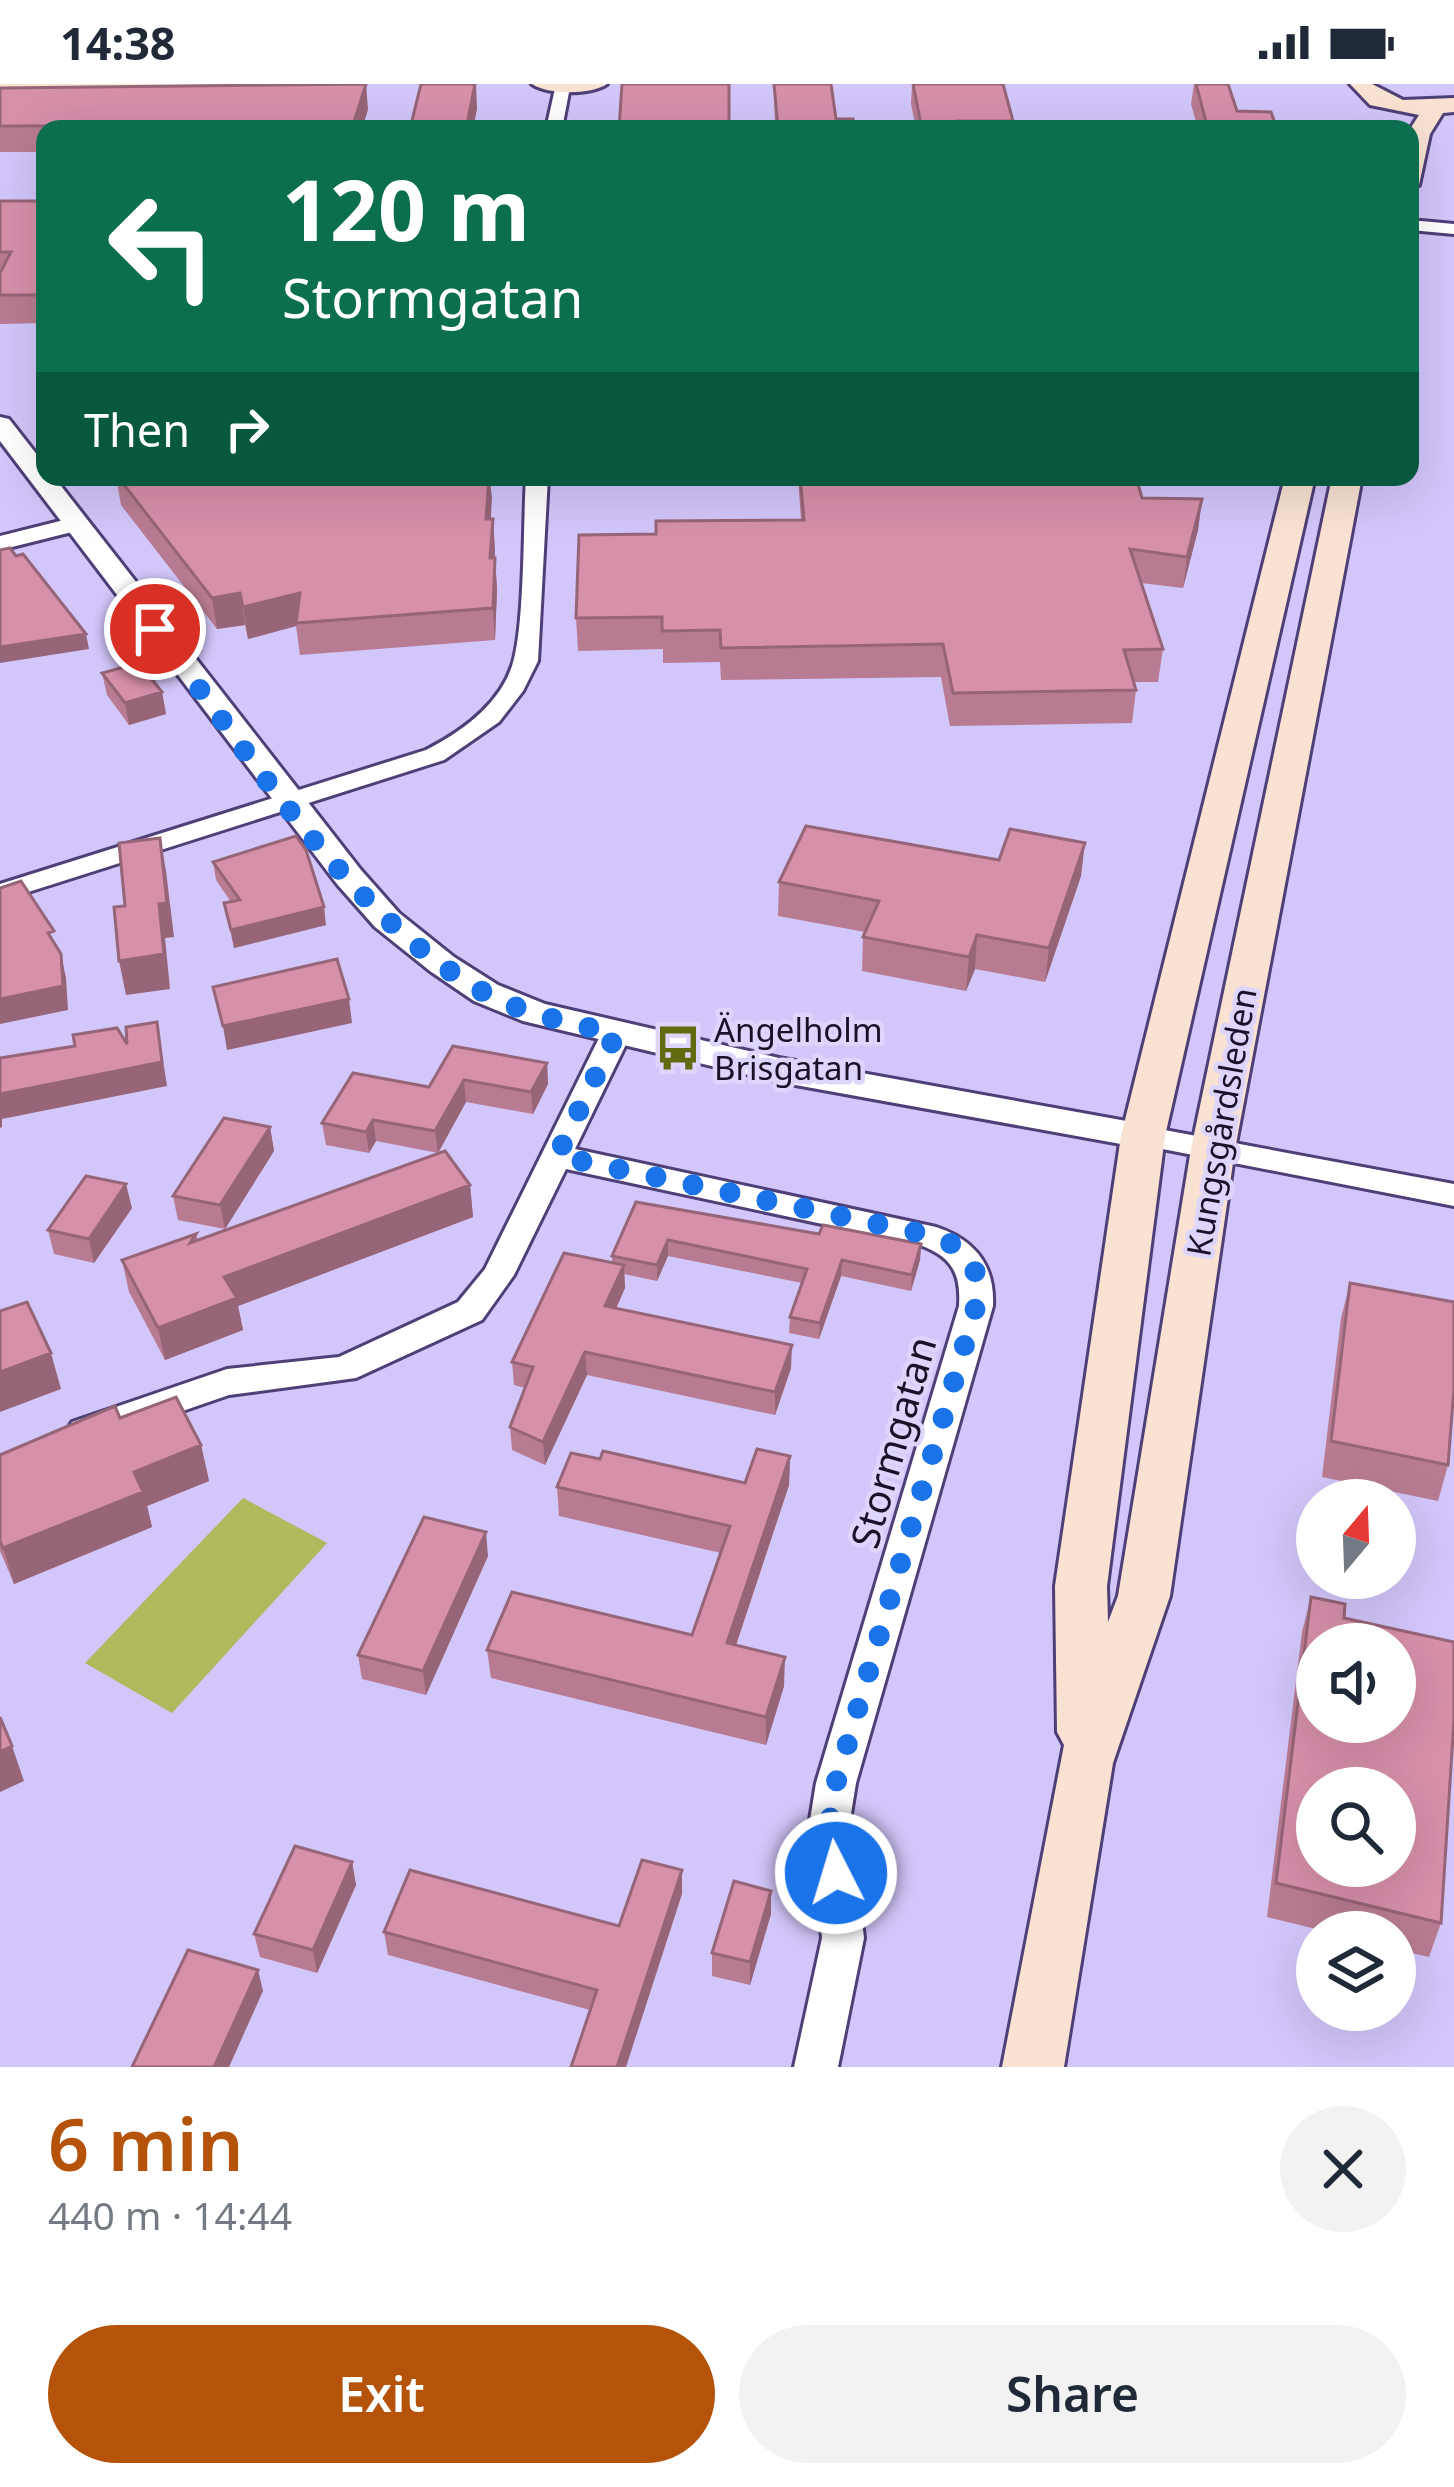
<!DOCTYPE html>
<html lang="en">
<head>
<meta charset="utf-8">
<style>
  body { margin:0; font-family:"Noto Sans",sans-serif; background:#f2f2f3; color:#1f2937; height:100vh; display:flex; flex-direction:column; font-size:45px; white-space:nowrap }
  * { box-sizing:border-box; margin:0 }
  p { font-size:39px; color:#747a83 }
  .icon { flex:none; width:66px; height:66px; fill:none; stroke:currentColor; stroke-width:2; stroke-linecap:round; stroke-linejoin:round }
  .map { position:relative; height:1983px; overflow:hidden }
  .side { display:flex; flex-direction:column; background:#fff; flex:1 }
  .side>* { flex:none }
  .hud { position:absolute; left:36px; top:36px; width:1383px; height:366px; border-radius:24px; box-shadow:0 12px 48px #0002; background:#0b6e4f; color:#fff; overflow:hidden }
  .needle { width:78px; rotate:19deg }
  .tools { position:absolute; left:1296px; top:1395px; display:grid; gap:24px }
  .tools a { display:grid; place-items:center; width:120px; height:120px; border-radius:50%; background:#fff; box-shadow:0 12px 48px #0002; font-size:60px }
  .pin { position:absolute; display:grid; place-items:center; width:102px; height:102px; color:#fff; margin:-51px; border:6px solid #fff; border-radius:50%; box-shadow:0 3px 12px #0007 }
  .me { position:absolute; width:132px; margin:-66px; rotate:355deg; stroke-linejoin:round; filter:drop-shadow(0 0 9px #0008) }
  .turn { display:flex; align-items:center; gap:42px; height:252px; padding:0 48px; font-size:54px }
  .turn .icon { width:156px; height:156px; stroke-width:2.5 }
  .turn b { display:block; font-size:84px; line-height:102px }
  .then { display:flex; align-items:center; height:114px; padding:0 48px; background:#0003; gap:24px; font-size:45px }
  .round { display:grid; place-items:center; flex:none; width:126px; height:126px; border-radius:63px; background:#f2f2f3 }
  .head { display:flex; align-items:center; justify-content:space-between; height:204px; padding:0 48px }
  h1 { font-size:72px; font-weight:600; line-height:90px; color:#b45309 }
  .cta { display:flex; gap:24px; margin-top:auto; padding:24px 48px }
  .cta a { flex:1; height:138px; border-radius:72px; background:#b45309; color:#fff; font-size:48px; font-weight:600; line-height:138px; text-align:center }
  .cta a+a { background:#f2f2f3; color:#1f2937 }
  .status { display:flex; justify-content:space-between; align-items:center; height:84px; padding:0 60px; background:#fff; direction:ltr }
  .status svg { height:33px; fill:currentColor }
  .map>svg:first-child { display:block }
  .green { fill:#aeba5b }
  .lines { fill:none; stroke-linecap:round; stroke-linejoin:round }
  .minor-casing { stroke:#4f3f77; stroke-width:6 }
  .tertiary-casing { stroke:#4f3f77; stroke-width:6 }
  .secondary-casing { stroke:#4f3f77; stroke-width:6 }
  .minor { fill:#fff; fill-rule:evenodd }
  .tertiary { fill:#fff; fill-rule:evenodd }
  .secondary { fill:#f9e2d2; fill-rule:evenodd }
  .wall { fill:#b87c92 }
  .shaded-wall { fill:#966577 }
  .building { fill:#d690aa; stroke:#966577; stroke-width:3; fill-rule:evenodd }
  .route { stroke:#1a73e8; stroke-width:21; stroke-dasharray:0 37.8 }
  .labels { text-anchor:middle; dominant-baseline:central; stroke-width:9; stroke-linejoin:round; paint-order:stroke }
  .poi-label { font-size:33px; fill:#181128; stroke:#ded5fd; text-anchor:start }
  .street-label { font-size:33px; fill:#181128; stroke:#ded5fd }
  .near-street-label { font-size:39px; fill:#181128; stroke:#ded5fd }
</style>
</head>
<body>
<div class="status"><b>14:38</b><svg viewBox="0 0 49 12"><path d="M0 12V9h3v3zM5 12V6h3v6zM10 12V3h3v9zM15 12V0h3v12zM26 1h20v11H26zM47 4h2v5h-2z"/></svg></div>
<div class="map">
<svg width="1454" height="1983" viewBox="0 0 1454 1983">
  <rect width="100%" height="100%" fill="#d2c6fa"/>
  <!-- green -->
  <path class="green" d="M 243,1414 L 327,1459 L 172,1629 L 85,1579 Z"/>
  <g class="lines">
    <!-- minor casing -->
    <g class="minor-casing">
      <path id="minor" d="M 556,0 L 570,3 L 562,45 L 546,45 Z
        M 1410,136 L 1454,140 L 1454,150 L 1410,146 Z
        M 526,393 L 548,393 L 538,577 L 523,607 L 499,638 L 444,676 L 0,817 L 0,800 L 426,666 C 461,648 499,621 512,582 C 525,543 523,439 526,393 Z
        M 76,433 L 87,440 L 84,445 L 0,466 L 0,452 Z
        M 616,941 L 631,950 L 575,1065 L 936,1143 C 975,1156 995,1181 993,1222 L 856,1699 L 850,1736 L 864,1854 L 838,1983 L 794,1983 L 822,1854 L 810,1736 L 816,1699 L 959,1222 C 961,1189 952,1173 920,1161 L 566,1085 L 514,1191 L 482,1236 L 356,1294 L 229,1311 L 84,1361 L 72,1358 L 66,1348 L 72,1338 L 227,1285 L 339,1273 L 458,1218 L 485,1185 L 601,950 Z
        M 1143,1042 L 1454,1100 L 1454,1122 L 1132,1059 L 1128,1052 L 1132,1045 Z"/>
    </g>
    <!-- tertiary casing -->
    <g class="tertiary-casing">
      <path id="tertiary" d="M 0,333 L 9,335 L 45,381 L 45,393 L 54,393 L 361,786 L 399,829 L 454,873 L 498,901 L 545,920 L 779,974 L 1143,1040 L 1156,1043 L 1162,1052 L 1156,1061 L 1143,1064 L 779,998 L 523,937 L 474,917 L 430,887 L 375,843 L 337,800 L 0,357 Z"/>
    </g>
    <!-- secondary casing -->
    <g class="secondary-casing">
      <path id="secondary" d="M 0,0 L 298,0 L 287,7 L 0,11 Z
        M 532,0 L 607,0 C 591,11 548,11 532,0 Z
        M 1350,0 L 1372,0 L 1403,16 L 1454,14 L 1454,28 L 1443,29 L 1430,50 L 1419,101 L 1410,103 L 1410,45 L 1419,31 L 1370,21 Z
        M 1285,393 L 1315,393 L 1165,1052 L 1107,1502 L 1108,1538 L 1118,1512 L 1191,1065 L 1332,393 L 1362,393 L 1235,1065 L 1170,1512 L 1113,1679 L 1064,1983 L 1002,1983 L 1064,1661 L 1057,1648 L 1055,1502 L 1121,1052 Z"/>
    </g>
    <!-- minor -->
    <use href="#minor" class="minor"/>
    <!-- tertiary -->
    <use href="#tertiary" class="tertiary"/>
    <!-- secondary -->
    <use href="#secondary" class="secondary"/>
  </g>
  <!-- wall -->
  <path class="wall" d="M 774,0 L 836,35 L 854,45 L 775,45 Z
    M 912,0 L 1003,0 L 1013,37 L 1013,45 L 916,45 L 911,20 Z
    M 1194,0 L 1228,0 L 1237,27 L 1277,45 L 1198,45 L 1191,20 Z
    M 0,4 L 368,25 L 362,45 L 45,45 L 45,68 L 0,68 Z
    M 0,117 L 45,117 L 45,239 L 0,240 Z
    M 116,393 L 491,393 L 491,435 L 493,435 L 497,506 L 495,556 L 300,571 L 296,542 L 248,555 L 245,541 L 217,545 L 121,421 Z
    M 798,393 L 1136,393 L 1142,414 L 1202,415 L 1198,446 L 1183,504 L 1141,499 L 1163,565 L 1158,598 L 1134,598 L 1136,606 L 1132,639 L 950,642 L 941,593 L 721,596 L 720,578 L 663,579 L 663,565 L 578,567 L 576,534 L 656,450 L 801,436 Z
    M 102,589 L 162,608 L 166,630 L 129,641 L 107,611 Z
    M 213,778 L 326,841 L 234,864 L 224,819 L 231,818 L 216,796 Z
    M 1081,792 L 1045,898 L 975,885 L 966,907 L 862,887 L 863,853 L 865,848 L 778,832 L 779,798 Z
    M 547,979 L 548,1000 L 533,1030 L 466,1018 L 438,1069 L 376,1057 L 369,1069 L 326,1061 L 322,1039 L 429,1003 Z
    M 270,1043 L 274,1067 L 225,1145 L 178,1136 L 173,1112 Z
    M 470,1101 L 473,1133 L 238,1222 L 243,1246 L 165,1276 L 129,1208 L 122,1176 L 196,1150 L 198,1156 Z
    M 636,1118 L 819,1150 L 921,1160 L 920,1176 L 911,1207 L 841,1192 L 819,1255 L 789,1249 L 790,1233 L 802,1199 L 668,1172 L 657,1197 L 624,1190 L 625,1204 L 616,1225 L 791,1284 L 775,1331 L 587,1291 L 545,1381 L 512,1366 L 510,1343 L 525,1304 L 514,1301 L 512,1278 L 612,1179 L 612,1172 Z
    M 132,1124 L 94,1179 L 54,1170 L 48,1146 Z
    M 1350,1199 L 1448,1381 L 1438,1417 L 1322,1393 L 1341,1234 Z
    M 120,1334 L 201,1361 L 209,1397 L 147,1422 L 152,1443 L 14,1500 L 0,1467 L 0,1371 Z
    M 790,1372 L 789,1401 L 736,1561 L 784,1602 L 766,1661 L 491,1594 L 487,1566 L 692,1551 L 721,1469 L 559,1432 L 557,1403 L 600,1375 L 745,1399 Z
    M 488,1472 L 426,1611 L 362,1595 L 358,1571 Z
    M 1311,1513 L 1344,1534 L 1441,1839 L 1429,1873 L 1395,1865 L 1395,1848 L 1328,1848 L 1267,1833 L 1302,1548 Z
    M 352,1778 L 356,1801 L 317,1889 L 260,1873 L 254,1850 Z
    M 682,1810 L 590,1926 L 388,1871 L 384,1848 L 619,1842 Z
    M 771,1830 L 750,1901 L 712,1892 L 712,1869 Z"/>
  <!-- shaded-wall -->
  <path class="shaded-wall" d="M 366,0 L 368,25 L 362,45 L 354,45 Z
    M 476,0 L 477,25 L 473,45 L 466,45 Z
    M 489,393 L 492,413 L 489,466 L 486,435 Z
    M 1202,415 L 1198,446 L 1183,504 L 1187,473 Z
    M 493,435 L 495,466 L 493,506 L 490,474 Z
    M 495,474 L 497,506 L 495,556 L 493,524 Z
    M 240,509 L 245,541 L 217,545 L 212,514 Z
    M 300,509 L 296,542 L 248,555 L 243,523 Z
    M 86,550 L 89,565 L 0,579 L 0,563 Z
    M 162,608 L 166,630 L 129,641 L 125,619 Z
    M 160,754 L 166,787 L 174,853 L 165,854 L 170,905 L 126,911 L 119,877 L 159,820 Z
    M 1085,759 L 1081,792 L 1045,898 L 1049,864 Z
    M 324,823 L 326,841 L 234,864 L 231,846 Z
    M 977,851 L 975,885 L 966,907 L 969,873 Z
    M 61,870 L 66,894 L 68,926 L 0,940 L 0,915 Z
    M 349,915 L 352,939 L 227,966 L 223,942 Z
    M 157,938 L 167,1002 L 2,1035 L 2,1043 L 0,1044 L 0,1010 L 162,978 Z
    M 547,979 L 548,1000 L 533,1030 L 531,1008 Z
    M 464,996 L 466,1018 L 438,1069 L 435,1047 Z
    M 373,1036 L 376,1057 L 369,1069 L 366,1048 Z
    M 270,1043 L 274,1067 L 225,1145 L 220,1121 Z
    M 126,1100 L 132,1124 L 94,1179 L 89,1155 Z
    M 470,1101 L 473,1133 L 238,1222 L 243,1246 L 165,1276 L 158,1244 L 224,1193 Z
    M 668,1156 L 668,1172 L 657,1197 L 657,1181 Z
    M 921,1160 L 920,1176 L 911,1207 L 912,1191 Z
    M 842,1176 L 841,1192 L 819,1255 L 820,1239 Z
    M 624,1181 L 625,1204 L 606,1246 L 605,1222 Z
    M 792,1261 L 791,1284 L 775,1331 L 775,1308 Z
    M 585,1268 L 587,1291 L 545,1381 L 543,1358 Z
    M 51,1269 L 61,1305 L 0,1328 L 0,1288 Z
    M 201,1361 L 209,1397 L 147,1422 L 152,1443 L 14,1500 L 3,1464 L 134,1388 Z
    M 790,1372 L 789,1401 L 727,1588 L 727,1559 Z
    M 486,1448 L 488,1472 L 426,1611 L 423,1587 Z
    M 785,1573 L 784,1602 L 766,1661 L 766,1633 Z
    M 12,1662 L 24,1697 L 0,1708 L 0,1668 Z
    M 352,1778 L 356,1801 L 317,1889 L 313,1866 Z
    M 682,1786 L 682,1810 L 626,1983 L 617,1983 Z
    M 771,1807 L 771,1830 L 750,1901 L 750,1878 Z
    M 258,1886 L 263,1907 L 229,1983 L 214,1983 Z"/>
  <!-- building -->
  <path class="building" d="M 366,0 L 353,41 L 0,42 L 0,4 Z
    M 421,0 L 475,0 L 466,45 L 410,45 Z
    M 622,0 L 729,0 L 729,45 L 619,45 Z
    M 774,0 L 831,0 L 836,35 L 853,35 L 854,45 L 778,45 Z
    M 913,0 L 1003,0 L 1013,37 L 958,37 L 960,45 L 922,45 Z
    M 1196,0 L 1228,0 L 1237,27 L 1271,28 L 1277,45 L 1208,45 Z
    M 0,117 L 45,117 L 45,211 L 0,211 L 0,189 L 11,168 L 0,168 Z
    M 118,393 L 489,393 L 486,435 L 493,435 L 490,474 L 495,474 L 493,524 L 296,539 L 300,509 L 243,523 L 240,509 L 212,514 Z
    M 800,393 L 1136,393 L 1142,414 L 1202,415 L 1187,473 L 1130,465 L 1163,565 L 1124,566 L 1136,606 L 953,609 L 943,560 L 721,564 L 720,546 L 662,547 L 662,533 L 576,534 L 579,451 L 656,450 L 656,437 L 804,436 Z
    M 10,464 L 16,472 L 23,470 L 86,550 L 0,563 L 0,466 Z
    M 139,579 L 162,608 L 125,619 L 102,589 Z
    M 806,742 L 999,776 L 1010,745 L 1085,759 L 1049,864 L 977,851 L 969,873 L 863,853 L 879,817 L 779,798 Z
    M 296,752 L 306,766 L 324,823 L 231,846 L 224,819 L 240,816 L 213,778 Z
    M 160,754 L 167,819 L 159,820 L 164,870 L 119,877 L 114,823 L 125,822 L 119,759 Z
    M 21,797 L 54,847 L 48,849 L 61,870 L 63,902 L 0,915 L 0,804 Z
    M 337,875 L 349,915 L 223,942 L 213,903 Z
    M 157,938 L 162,978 L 0,1010 L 0,974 L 75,962 L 73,951 L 117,944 L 127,960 L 126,943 Z
    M 453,962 L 547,979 L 531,1008 L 464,996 L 435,1047 L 373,1036 L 366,1048 L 322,1039 L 353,989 L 429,1003 Z
    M 224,1034 L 270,1043 L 220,1121 L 173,1112 Z
    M 445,1067 L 470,1101 L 224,1193 L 237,1214 L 158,1244 L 122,1176 L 196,1150 L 190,1159 Z
    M 86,1092 L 126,1100 L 89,1155 L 48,1146 Z
    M 636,1118 L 819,1150 L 823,1141 L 921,1160 L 912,1191 L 842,1176 L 820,1239 L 790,1233 L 807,1185 L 668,1156 L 657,1181 L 612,1172 Z
    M 564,1169 L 624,1181 L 605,1222 L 792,1261 L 775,1308 L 585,1268 L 543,1358 L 510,1343 L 533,1283 L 512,1278 Z
    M 1350,1199 L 1454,1218 L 1454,1304 L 1448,1381 L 1331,1357 Z
    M 27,1218 L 51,1269 L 0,1288 L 0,1227 Z
    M 176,1313 L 201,1361 L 134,1388 L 143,1408 L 3,1464 L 0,1457 L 0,1371 L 115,1322 L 120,1334 Z
    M 757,1365 L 790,1372 L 727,1559 L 785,1573 L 766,1633 L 487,1566 L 512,1508 L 692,1551 L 730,1442 L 557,1403 L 571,1369 L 600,1375 L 603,1367 L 745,1399 Z
    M 424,1433 L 486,1448 L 423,1587 L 358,1571 Z
    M 1311,1513 L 1345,1520 L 1344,1534 L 1454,1558 L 1454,1636 L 1441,1839 L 1276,1799 ZM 1317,1560 L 1395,1560 L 1395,1638 L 1317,1638 ZM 1317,1704 L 1395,1704 L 1395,1782 L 1317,1782 Z
    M 0,1633 L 12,1662 L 0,1668 Z
    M 295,1762 L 352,1778 L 313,1866 L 254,1850 Z
    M 642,1776 L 682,1786 L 617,1983 L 571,1983 L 597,1906 L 384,1848 L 410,1786 L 619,1842 Z
    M 734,1797 L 771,1807 L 750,1878 L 712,1869 Z
    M 188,1866 L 258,1886 L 214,1983 L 132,1983 Z"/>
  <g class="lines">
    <!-- route -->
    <path class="route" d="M 155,545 C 249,668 348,832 485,909 C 525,931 572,939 616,950 L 557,1072 L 925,1150 L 952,1160 L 975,1186 L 976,1222 L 836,1699 L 830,1736 L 836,1789"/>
  </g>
  <!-- icons -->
  <defs>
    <g id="bus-bare" transform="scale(3.6)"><path d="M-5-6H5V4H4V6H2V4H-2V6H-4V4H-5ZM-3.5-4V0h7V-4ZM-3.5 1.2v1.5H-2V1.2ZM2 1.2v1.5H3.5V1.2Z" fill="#616a0e" stroke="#ded5fd" stroke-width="2.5" paint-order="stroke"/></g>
  </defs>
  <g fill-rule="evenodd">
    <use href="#bus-bare" x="678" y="964"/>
  </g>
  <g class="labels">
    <!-- poi labels -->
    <g class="poi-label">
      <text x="714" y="945">Ängelholm<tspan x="714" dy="38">Brisgatan</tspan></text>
    </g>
    <!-- street labels -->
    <g class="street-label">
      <text transform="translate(1221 1038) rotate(-80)">Kungsgårdsleden</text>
    </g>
    <!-- near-street labels -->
    <g class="near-street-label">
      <text transform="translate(892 1358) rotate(-74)">Stormgatan</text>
    </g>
  </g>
</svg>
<div class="tools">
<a><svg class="needle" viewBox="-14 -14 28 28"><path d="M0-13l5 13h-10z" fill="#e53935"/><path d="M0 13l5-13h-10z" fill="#747a83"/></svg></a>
<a><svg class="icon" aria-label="sound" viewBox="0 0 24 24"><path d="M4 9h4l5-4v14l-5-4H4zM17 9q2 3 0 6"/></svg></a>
<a><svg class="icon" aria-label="search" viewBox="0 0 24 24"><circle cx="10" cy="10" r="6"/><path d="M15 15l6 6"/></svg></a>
<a><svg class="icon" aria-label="layers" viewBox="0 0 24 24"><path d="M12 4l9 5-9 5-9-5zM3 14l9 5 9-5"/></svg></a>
</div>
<div class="pin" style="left:155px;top:545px;background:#d93025"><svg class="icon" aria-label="arrive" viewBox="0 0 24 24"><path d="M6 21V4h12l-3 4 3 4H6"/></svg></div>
<svg class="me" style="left:836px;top:1789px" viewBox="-20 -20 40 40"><circle r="17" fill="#1a73e8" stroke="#fff" stroke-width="3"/><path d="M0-11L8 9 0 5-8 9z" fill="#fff"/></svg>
<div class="hud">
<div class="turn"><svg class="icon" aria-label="left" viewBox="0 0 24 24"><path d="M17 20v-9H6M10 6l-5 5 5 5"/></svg><div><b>120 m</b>Stormgatan</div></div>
<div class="then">Then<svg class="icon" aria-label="right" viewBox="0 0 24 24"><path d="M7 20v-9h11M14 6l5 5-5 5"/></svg></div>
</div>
</div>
<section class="side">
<div class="head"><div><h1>6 min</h1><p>440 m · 14:44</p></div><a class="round"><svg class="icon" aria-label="close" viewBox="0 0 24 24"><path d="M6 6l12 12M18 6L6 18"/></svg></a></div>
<div class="cta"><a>Exit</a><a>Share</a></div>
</section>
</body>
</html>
